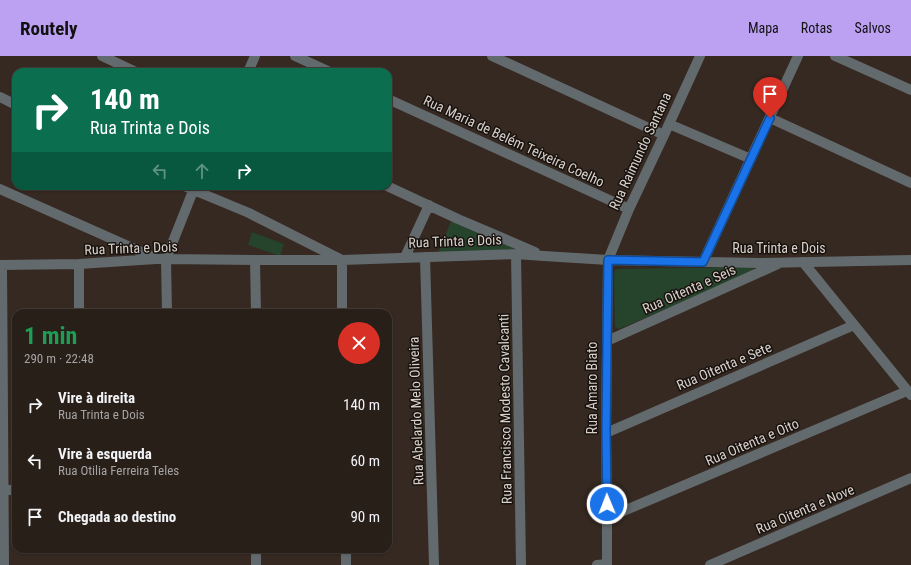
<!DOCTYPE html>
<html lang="pt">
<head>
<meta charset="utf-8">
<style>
  body { margin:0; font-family:"Roboto Condensed",sans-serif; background:#302722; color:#f1f3f6; height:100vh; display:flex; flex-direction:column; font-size:15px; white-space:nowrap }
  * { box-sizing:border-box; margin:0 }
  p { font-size:13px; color:#a5a2a2 }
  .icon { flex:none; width:22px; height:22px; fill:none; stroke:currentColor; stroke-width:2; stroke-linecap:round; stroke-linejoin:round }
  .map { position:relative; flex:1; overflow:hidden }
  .sheet { position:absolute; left:12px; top:253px; width:380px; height:244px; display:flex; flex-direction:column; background:#281f19; border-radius:12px; box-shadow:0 1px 3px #0004,0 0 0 1px #443d38 }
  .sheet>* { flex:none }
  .banner { position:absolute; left:12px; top:12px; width:380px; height:122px; border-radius:12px; box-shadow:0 1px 3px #0004,0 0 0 1px #443d38; background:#0b6e4f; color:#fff; overflow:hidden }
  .pin { position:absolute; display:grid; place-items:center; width:34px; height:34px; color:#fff; margin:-41px -17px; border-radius:50% 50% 50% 0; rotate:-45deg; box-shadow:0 0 4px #0007 }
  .pin .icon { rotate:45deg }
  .me { position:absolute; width:44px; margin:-22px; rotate:359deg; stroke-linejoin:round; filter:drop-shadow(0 0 3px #0008) }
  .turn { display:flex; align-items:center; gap:14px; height:84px; padding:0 12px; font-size:18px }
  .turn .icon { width:52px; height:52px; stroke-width:2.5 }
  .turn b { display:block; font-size:28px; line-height:34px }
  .lanes { display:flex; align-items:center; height:38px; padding:0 12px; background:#0003; justify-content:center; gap:20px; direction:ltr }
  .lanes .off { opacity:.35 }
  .round { display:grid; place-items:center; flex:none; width:42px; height:42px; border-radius:21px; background:#302722 }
  .head { display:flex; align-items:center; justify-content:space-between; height:68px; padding:0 12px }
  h1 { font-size:24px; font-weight:700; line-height:30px; color:#1e9e55 }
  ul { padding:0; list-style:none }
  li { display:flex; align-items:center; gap:12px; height:56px; padding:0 12px }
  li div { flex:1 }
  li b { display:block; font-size:15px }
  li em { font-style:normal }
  header { display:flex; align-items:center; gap:24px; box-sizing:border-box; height:56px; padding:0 20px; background:#bca0f2; color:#111 }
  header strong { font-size:19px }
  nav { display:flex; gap:22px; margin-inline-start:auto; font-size:14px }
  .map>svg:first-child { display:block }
  .green { fill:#26432c }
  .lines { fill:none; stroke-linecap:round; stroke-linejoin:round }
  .minor { stroke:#636a6d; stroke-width:10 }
  .route-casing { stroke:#114b97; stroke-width:10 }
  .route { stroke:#1a73e8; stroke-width:7 }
  .labels { text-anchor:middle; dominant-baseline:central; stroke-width:3; stroke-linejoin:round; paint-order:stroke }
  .street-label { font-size:14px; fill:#d9d0cb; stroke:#18130f }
</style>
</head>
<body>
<header>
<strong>Routely</strong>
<nav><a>Mapa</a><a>Rotas</a><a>Salvos</a></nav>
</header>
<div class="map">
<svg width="911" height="509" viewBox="0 0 911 509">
  <rect width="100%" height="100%" fill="#352921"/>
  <!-- green -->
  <path class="green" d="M 452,163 L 519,194 L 438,197 Z
    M 252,176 L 284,188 L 280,200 L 248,189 Z
    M 752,211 L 754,213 L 753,216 L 619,273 L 615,271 L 614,217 L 615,214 L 618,213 Z"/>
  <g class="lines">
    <!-- minor -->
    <path class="minor" d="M 102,0 L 136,16
      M 295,0 L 330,16
      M 492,0 L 664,79
      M 835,0 L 911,34
      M 248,16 L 255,0
      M 0,41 L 16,49
      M 388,43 L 629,153
      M 770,62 L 911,127
      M 669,68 L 751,103
      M 184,130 L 249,157 L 340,203
      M 387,130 L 458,163 L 535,196
      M 0,133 L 155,202
      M 516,198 L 521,509
      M 405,201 L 429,149
      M 425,201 L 434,509
      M 255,204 L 256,257
      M 342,204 L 342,257
      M 703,206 L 798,0
      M 803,206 L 911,339
      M 79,208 L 79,257
      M 0,209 L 79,208 L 156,203 L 166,203 L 255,204 L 342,204 L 516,198 L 544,200 L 608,204 L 759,207 L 911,204
      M 2,209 L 4,509
      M 167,257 L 166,203 L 195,130
      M 607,285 L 778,208
      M 606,377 L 854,269
      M 0,434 L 16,434
      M 607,462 L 907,335
      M 346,493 L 346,509
      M 256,509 L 256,493
      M 597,509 L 607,508
      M 607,509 L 607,462 L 606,377 L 608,204 L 629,153 L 664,79 L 700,0
      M 710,509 L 911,422"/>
  </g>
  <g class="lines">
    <!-- route casing -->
    <g class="route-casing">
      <path id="route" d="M 607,448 L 606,376 L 608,204 L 703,206 L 770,62"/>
    </g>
    <!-- route -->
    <use href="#route" class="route"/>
  </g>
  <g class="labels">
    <!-- street labels -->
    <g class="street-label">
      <text transform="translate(514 85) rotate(25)">Rua Maria de Belém Teixeira Coelho</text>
      <text transform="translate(640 95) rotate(-65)">Rua Raimundo Santana</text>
      <text transform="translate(455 185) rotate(-2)">Rua Trinta e Dois</text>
      <text transform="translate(131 192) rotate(-2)">Rua Trinta e Dois</text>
      <text x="779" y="192">Rua Trinta e Dois</text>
      <text transform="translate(689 233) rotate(-24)">Rua Oitenta e Seis</text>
      <text transform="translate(724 310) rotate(-23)">Rua Oitenta e Sete</text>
      <text transform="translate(592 332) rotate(-90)">Rua Amaro Biato</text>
      <text transform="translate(505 353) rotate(-91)">Rua Francisco Modesto Cavalcanti</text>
      <text transform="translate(416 355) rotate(-92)">Rua Abelardo Melo Oliveira</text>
      <text transform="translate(752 386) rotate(-23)">Rua Oitenta e Oito</text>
      <text transform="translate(805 453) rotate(-23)">Rua Oitenta e Nove</text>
    </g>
  </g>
</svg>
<div class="pin" style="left:770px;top:62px;background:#d93025"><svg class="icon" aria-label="arrive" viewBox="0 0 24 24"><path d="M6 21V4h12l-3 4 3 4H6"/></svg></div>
<svg class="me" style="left:607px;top:448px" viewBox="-20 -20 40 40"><circle r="17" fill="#1a73e8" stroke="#fff" stroke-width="3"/><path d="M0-11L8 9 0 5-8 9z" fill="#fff"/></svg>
<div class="banner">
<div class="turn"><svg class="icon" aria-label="right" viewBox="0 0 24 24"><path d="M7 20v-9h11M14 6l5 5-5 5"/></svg><div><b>140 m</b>Rua Trinta e Dois</div></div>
<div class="lanes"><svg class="icon off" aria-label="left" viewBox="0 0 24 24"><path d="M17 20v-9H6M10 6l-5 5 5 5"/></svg><svg class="icon off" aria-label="ahead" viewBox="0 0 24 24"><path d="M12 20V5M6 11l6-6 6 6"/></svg><svg class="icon" aria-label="right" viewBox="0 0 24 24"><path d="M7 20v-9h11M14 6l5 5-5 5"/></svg></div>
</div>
<section class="sheet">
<div class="head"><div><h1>1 min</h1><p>290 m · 22:48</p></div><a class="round" style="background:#d93025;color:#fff"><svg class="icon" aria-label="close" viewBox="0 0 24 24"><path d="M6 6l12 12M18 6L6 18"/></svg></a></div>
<ul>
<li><svg class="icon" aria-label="right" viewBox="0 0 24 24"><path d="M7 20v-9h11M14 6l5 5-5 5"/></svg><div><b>Vire à direita</b><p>Rua Trinta e Dois</p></div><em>140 m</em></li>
<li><svg class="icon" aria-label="left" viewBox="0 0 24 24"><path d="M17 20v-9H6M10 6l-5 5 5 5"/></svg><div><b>Vire à esquerda</b><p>Rua Otilia Ferreira Teles</p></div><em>60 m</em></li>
<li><svg class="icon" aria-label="arrive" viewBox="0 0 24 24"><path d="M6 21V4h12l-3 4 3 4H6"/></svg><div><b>Chegada ao destino</b></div><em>90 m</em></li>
</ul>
</section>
</div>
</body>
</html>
